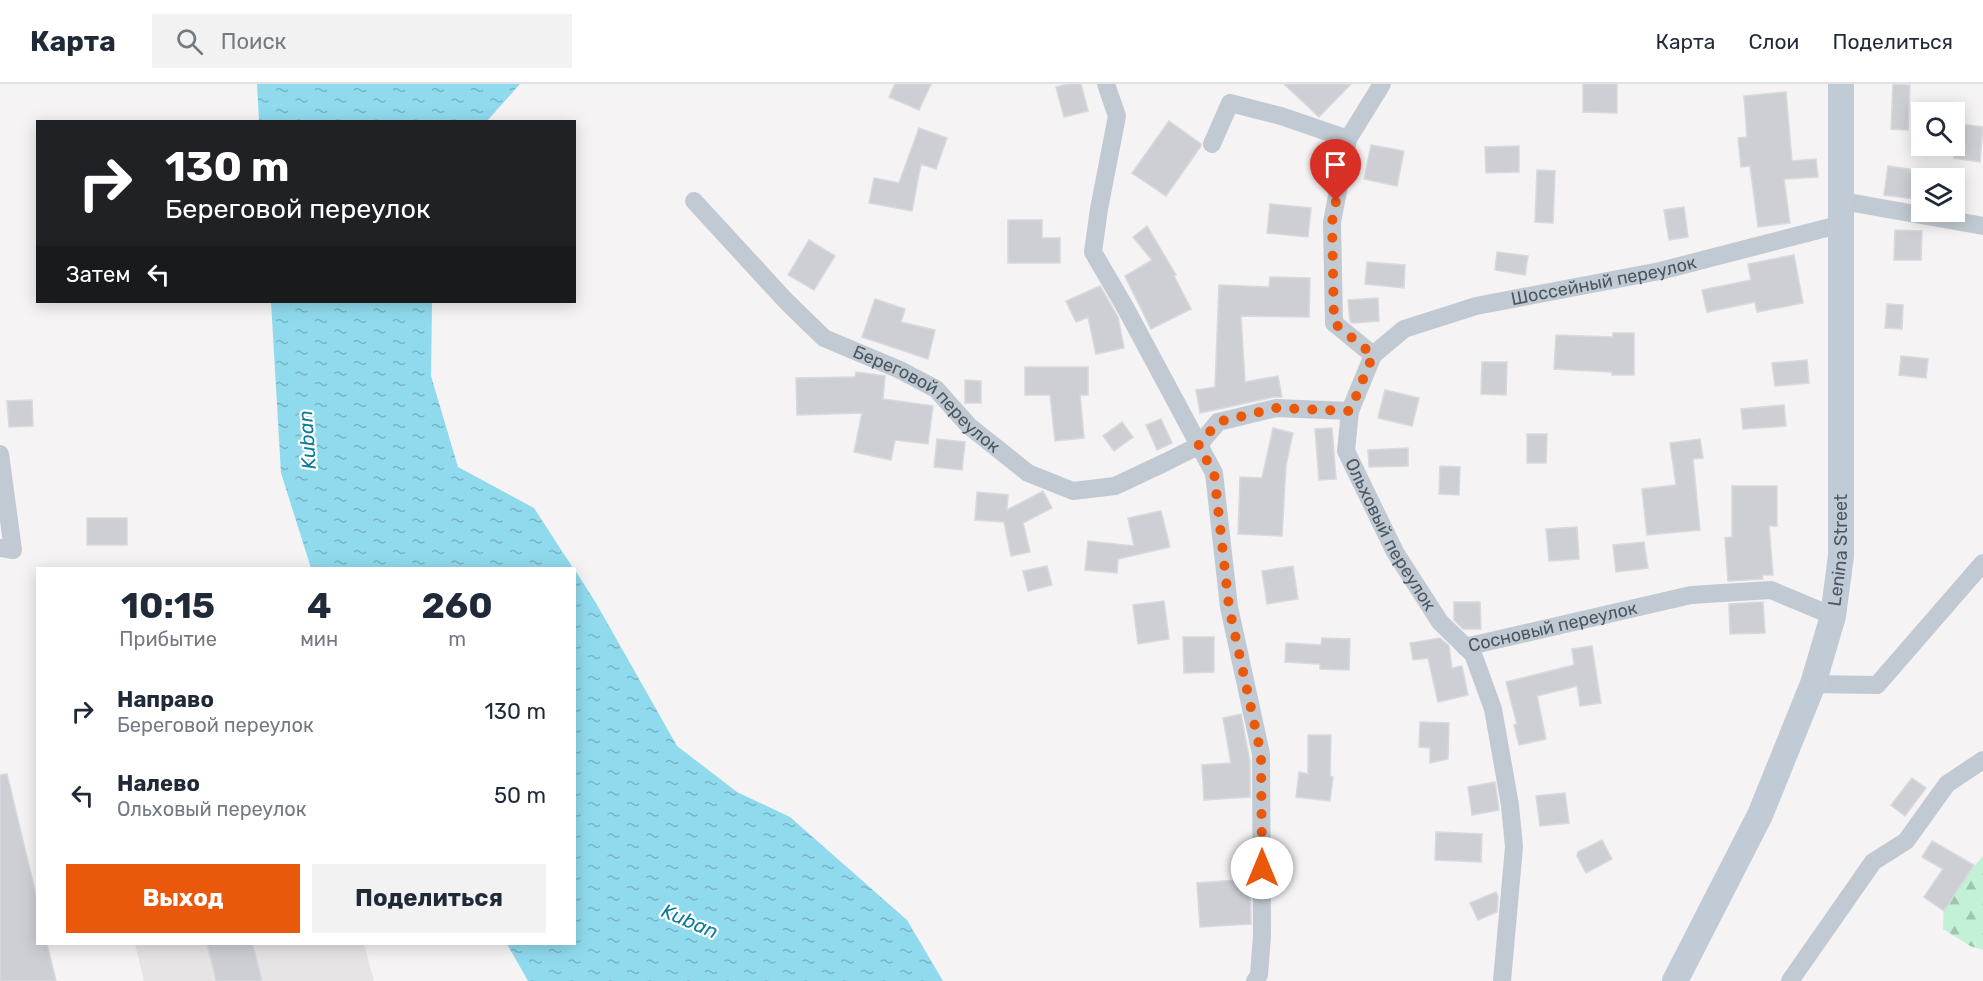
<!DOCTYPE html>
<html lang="ru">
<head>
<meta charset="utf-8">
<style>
  body { margin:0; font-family:Rubik,sans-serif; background:#f2f2f3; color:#1f2937; height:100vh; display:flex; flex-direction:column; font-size:22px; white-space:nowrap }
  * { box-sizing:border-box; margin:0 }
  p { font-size:20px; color:#747a83 }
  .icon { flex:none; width:33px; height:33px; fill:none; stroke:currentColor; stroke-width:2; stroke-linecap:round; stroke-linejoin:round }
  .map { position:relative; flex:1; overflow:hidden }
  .details { position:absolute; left:36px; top:483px; width:540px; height:378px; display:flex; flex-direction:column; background:#fff; border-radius:0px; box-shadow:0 3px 15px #0003 }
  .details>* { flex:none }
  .guide { position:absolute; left:36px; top:36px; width:540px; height:183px; border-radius:0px; box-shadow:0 3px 15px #0003; background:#202124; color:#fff; overflow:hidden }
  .buttons { position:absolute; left:1911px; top:18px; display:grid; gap:12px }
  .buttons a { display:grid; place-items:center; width:54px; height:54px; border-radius:0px; background:#fff; box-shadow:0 3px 15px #0003; font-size:30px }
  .pin { position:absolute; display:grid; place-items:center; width:51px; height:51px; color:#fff; margin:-62px -26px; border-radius:50% 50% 50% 0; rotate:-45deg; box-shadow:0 0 6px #0007 }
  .pin .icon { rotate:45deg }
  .me { position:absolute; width:66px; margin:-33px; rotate:0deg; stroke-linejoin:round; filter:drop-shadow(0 0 4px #0008) }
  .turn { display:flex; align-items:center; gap:21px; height:126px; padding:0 30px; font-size:27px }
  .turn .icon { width:78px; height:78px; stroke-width:2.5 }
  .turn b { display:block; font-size:42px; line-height:51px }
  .then { display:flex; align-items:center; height:57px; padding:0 30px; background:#0003; gap:12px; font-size:22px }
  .eta { display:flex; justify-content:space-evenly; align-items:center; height:102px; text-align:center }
  .eta b { font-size:36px; font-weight:700; line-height:42px }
  .button { display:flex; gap:12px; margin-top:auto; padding:12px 30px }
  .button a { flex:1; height:69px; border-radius:0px; background:#ea580c; color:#fff; font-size:24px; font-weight:700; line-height:69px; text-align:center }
  .button a+a { background:#f2f2f3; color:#1f2937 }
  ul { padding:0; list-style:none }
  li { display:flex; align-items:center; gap:18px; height:84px; padding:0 30px }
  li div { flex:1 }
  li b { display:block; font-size:22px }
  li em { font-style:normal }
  header { display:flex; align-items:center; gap:36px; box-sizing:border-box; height:84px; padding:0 30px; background:#fff; border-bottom:2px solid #e0e1e3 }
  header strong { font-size:28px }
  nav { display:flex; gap:33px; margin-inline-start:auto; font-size:21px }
  .search { width:420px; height:54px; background:#f2f2f3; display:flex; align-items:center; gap:15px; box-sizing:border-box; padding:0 21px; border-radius:0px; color:#747a83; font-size:22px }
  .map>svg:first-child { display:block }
  .education { fill:#e6e4e5 }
  .forest { fill:url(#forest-firs) }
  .water { fill:url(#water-ripples) }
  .building { fill:#cdcfd5; stroke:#d7d9de; stroke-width:1.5 }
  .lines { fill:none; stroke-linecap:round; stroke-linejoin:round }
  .street { stroke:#c1cad2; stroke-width:18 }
  .secondary { stroke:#c1cbd6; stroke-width:26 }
  .route { stroke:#ea580c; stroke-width:10; stroke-dasharray:0 18 }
  .labels { text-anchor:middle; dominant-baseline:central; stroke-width:4.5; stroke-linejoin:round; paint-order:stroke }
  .street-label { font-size:18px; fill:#4a5661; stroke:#fff }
  .water-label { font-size:20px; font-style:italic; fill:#0c7c9b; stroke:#fff }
</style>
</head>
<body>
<header>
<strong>Карта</strong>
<div class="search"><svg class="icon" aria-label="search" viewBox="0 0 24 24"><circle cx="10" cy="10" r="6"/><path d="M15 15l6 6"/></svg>Поиск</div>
<nav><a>Карта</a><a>Слои</a><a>Поделиться</a></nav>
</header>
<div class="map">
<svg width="1983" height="897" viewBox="0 0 1983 897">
  <defs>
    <pattern id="forest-firs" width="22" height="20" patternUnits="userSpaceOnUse" patternTransform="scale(1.5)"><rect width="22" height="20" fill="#c3f1d5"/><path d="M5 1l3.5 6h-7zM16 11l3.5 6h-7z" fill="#a0c6b0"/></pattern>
    <pattern id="water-ripples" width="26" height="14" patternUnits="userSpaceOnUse" patternTransform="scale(1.5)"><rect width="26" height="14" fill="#90daee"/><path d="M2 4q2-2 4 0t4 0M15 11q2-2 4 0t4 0" fill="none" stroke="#78b4c4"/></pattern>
  </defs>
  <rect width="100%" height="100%" fill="#f5f3f3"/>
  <!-- education -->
  <path class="education" d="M 135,860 L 364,860 L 374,897 L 144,897 Z"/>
  <!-- forest -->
  <path class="forest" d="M 1983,772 L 1983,866 L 1970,862 L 1943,845 L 1944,817 Z"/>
  <!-- water -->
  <path class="water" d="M 257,0 L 520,0 L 486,38 L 259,37 Z
    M 271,218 L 432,218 L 431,292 L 458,383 L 534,424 L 573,484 L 311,484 L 281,389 Z
    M 575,486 L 596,519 L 677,662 L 737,708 L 790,733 L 907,836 L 943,897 L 528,897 L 507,860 L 574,860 Z"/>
  <!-- building -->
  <path class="building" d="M 895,0 L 931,0 L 919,26 L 889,13 Z
    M 1068,0 L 1081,0 L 1088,27 L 1064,33 L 1056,3 Z
    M 1284,0 L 1351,0 L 1319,33 Z
    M 1583,0 L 1617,0 L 1617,29 L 1583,28 Z
    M 1893,0 L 1910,1 L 1908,46 L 1891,45 Z
    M 1786,8 L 1792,77 L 1816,75 L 1818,93 L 1784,95 L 1790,139 L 1758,143 L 1750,82 L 1741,83 L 1738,54 L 1747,53 L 1744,12 Z
    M 1169,37 L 1201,60 L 1201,62 L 1166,112 L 1132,89 Z
    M 1954,39 L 1983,43 L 1980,78 L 1954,74 Z
    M 919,44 L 947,54 L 936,85 L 921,80 L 912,127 L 869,119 L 874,94 L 899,99 Z
    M 1371,61 L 1404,67 L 1397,102 L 1364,95 Z
    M 1519,62 L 1519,88 L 1486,89 L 1485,63 Z
    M 1888,82 L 1922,87 L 1922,116 L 1884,111 Z
    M 1537,86 L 1555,87 L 1553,139 L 1535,138 Z
    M 1270,120 L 1311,124 L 1308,153 L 1267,149 Z
    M 1684,123 L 1688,153 L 1669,156 L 1664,126 Z
    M 1008,136 L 1042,136 L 1042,154 L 1060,154 L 1060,179 L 1008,179 Z
    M 1147,142 L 1176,191 L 1174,192 L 1191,225 L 1151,245 L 1125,192 L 1152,176 L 1133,153 Z
    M 1895,146 L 1922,147 L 1921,176 L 1894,176 Z
    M 809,156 L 835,172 L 814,206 L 788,191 Z
    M 1497,168 L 1528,172 L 1525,191 L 1495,186 Z
    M 1794,171 L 1803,219 L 1757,228 L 1755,218 L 1707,228 L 1702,206 L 1751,196 L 1748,180 Z
    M 1367,178 L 1405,181 L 1404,204 L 1365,200 Z
    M 1270,193 L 1310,194 L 1309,233 L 1241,232 L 1245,298 L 1278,292 L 1282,313 L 1274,313 L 1200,329 L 1196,306 L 1215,303 L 1219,201 L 1269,203 Z
    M 1100,202 L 1118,233 L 1124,264 L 1096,270 L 1088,233 L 1076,238 L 1066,217 Z
    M 1378,214 L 1379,237 L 1352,239 L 1350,237 L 1348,216 Z
    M 875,215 L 905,225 L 901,238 L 935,246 L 928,275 L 862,253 Z
    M 1887,220 L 1903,221 L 1902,245 L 1885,244 Z
    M 1613,249 L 1634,249 L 1634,291 L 1612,291 L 1612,288 L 1554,285 L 1556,251 L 1613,253 Z
    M 1901,272 L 1928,275 L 1926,294 L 1899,291 Z
    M 1807,276 L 1809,299 L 1775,302 L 1772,279 Z
    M 1482,278 L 1507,278 L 1506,311 L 1481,310 Z
    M 1025,283 L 1088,283 L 1088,311 L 1080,311 L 1084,354 L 1055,357 L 1050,311 L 1025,311 Z
    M 856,288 L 885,292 L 883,315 L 933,322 L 928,360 L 895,356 L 891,376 L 854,368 L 862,329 L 797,331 L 796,294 L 855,293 Z
    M 965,296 L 981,297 L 981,319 L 965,319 Z
    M 1385,306 L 1419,314 L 1412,342 L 1378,334 Z
    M 32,316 L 33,342 L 9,343 L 7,317 Z
    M 1784,321 L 1786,342 L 1743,345 L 1741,325 Z
    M 1161,335 L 1172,359 L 1157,366 L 1146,341 Z
    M 1122,338 L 1133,353 L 1114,367 L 1103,352 Z
    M 1273,344 L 1293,349 L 1286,381 L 1282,452 L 1238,450 L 1240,393 L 1262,394 Z
    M 1332,344 L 1336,395 L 1319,396 L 1315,345 Z
    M 1527,350 L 1547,350 L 1546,379 L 1527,379 Z
    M 937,355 L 965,358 L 962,386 L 934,383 Z
    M 1700,355 L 1703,374 L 1693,375 L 1700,446 L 1647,451 L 1642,405 L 1676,401 L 1670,359 Z
    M 1408,364 L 1408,382 L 1369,383 L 1368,366 Z
    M 1440,382 L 1460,383 L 1459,411 L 1439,410 Z
    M 1732,402 L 1777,402 L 1777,442 L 1769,442 L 1773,491 L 1762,491 L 1763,495 L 1728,497 L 1725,454 L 1732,453 Z
    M 1043,407 L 1052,424 L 1023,439 L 1030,468 L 1011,472 L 1004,438 L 975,436 L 977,408 L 1008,411 L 1007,426 Z
    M 1161,427 L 1170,463 L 1118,475 L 1117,489 L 1085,486 L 1088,457 L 1134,462 L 1128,434 Z
    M 87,434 L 127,434 L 127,461 L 87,461 Z
    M 1577,443 L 1579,475 L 1549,477 L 1546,445 Z
    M 1644,458 L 1648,484 L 1616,488 L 1613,461 Z
    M 1047,482 L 1052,501 L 1028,507 L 1023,487 Z
    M 1293,482 L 1298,515 L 1267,520 L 1262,487 Z
    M 1164,517 L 1169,555 L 1138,560 L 1133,521 Z
    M 1454,518 L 1480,518 L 1481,545 L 1463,545 L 1454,536 Z
    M 1763,518 L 1765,549 L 1730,550 L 1729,520 Z
    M 1183,553 L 1214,553 L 1214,588 L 1184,589 Z
    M 1322,554 L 1350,555 L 1349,586 L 1320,585 L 1320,580 L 1285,578 L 1286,559 L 1321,561 Z
    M 1440,554 L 1449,562 L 1452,584 L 1462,582 L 1468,611 L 1438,618 L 1428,574 L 1413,576 L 1410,559 Z
    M 1592,562 L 1601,619 L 1580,622 L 1577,602 L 1537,612 L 1546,655 L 1519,661 L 1514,641 L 1517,640 L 1506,598 L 1574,581 L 1572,565 Z
    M 1241,630 L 1250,678 L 1250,713 L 1204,716 L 1202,681 L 1231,679 L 1223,634 Z
    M 1420,638 L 1449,639 L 1448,675 L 1430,679 L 1430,664 L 1419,663 Z
    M 1308,651 L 1331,651 L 1330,692 L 1333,693 L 1330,717 L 1296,713 L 1299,688 L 1308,690 Z
    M 7,690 L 38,819 L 38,860 L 47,860 L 56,897 L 0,897 L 0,691 Z
    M 1912,694 L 1926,704 L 1905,732 L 1891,721 Z
    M 1495,698 L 1499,726 L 1472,731 L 1468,703 Z
    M 1565,709 L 1569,739 L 1540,742 L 1536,712 Z
    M 1436,748 L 1482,750 L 1481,778 L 1435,776 Z
    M 1602,756 L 1612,775 L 1586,789 L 1577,772 L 1578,768 Z
    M 1932,757 L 1974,781 L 1944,827 L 1924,813 L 1943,785 L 1922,773 Z
    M 1250,795 L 1251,840 L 1200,843 L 1197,799 Z
    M 1496,808 L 1498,813 L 1497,828 L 1478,836 L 1470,819 Z
    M 207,860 L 253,860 L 262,897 L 216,897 Z"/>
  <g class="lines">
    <!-- street -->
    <g class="street">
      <path d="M 1106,0 L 1117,32 L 1099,125 L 1093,168 L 1125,223 L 1214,389 L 1229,523 L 1261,670 L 1262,852 L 1259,891 L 1255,897"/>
      <path id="s1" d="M 1382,0 L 1348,55 L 1332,138 L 1334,239 L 1373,271 L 1350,327 L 1346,367 L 1395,468 L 1440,538 L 1473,570 L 1493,625 L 1510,721 L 1514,763 L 1502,897"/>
      <path d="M 1212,60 L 1230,19 L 1281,32 L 1348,55"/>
      <path id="s2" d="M 694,117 L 786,217 L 824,254 L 900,286 L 936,305 L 969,342 L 1028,389 L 1073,407 L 1115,402 L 1166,378 L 1198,362 L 1218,338 L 1276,324 L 1350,327"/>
      <path d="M 1842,117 L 1983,142"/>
      <path id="s3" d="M 1373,271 L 1404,245 L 1476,222 L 1660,187 L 1842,140"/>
      <path d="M 0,370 L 13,466 L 0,464"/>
      <path id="s4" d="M 1465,563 L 1691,511 L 1771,506 L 1833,532"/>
      <path d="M 1813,600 L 1877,601 L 1983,479"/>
      <path d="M 1790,897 L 1873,778 L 1906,757 L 1947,700 L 1983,676"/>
    </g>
    <!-- secondary -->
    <path class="secondary" id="s5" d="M 1675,897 L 1760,731 L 1813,600 L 1833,532 L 1841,472 L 1841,0"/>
  </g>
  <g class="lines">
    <!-- route -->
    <path class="route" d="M 1262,784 L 1261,670 L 1229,523 L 1214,388 L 1198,362 L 1218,338 L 1276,324 L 1350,327 L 1373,271 L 1334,239 L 1332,138 L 1336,117"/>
  </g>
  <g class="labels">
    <!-- street labels -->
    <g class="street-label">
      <text stroke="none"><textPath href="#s3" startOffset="246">Шоссейный переулок</textPath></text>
      <text stroke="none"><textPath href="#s2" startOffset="310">Береговой переулок</textPath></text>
      <text stroke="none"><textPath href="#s1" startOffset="496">Ольховый переулок</textPath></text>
      <text stroke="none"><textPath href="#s5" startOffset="465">Lenina Street</textPath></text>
      <text stroke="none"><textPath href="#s4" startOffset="90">Сосновый переулок</textPath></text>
    </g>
    <!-- water labels -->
    <g class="water-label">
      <text transform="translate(307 356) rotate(-94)">Kuban</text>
      <text transform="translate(690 837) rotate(23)">Kuban</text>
    </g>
  </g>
</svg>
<div class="buttons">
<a><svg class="icon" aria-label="search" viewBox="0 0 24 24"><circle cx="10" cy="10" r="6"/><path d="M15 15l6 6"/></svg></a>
<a><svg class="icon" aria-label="layers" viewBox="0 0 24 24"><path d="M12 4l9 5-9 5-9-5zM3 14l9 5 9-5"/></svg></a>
</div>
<div class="pin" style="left:1336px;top:117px;background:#d93025"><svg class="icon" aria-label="arrive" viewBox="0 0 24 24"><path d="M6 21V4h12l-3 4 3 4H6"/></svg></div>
<svg class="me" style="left:1262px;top:784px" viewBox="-20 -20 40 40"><circle r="19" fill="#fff"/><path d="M0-13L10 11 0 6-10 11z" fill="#ea580c"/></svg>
<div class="guide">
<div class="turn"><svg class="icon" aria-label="right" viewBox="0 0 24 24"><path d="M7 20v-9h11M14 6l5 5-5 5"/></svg><div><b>130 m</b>Береговой переулок</div></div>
<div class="then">Затем<svg class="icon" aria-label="left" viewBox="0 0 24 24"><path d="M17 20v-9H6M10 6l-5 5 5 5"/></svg></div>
</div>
<section class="details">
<div class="eta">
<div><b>10:15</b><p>Прибытие</p></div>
<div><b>4</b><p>мин</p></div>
<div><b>260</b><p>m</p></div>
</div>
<ul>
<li><svg class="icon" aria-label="right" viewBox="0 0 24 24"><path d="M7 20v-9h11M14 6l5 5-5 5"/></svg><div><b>Направо</b><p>Береговой переулок</p></div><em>130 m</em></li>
<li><svg class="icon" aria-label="left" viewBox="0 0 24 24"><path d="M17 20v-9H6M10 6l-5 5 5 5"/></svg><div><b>Налево</b><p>Ольховый переулок</p></div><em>50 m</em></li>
</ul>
<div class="button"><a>Выход</a><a>Поделиться</a></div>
</section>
</div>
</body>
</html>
